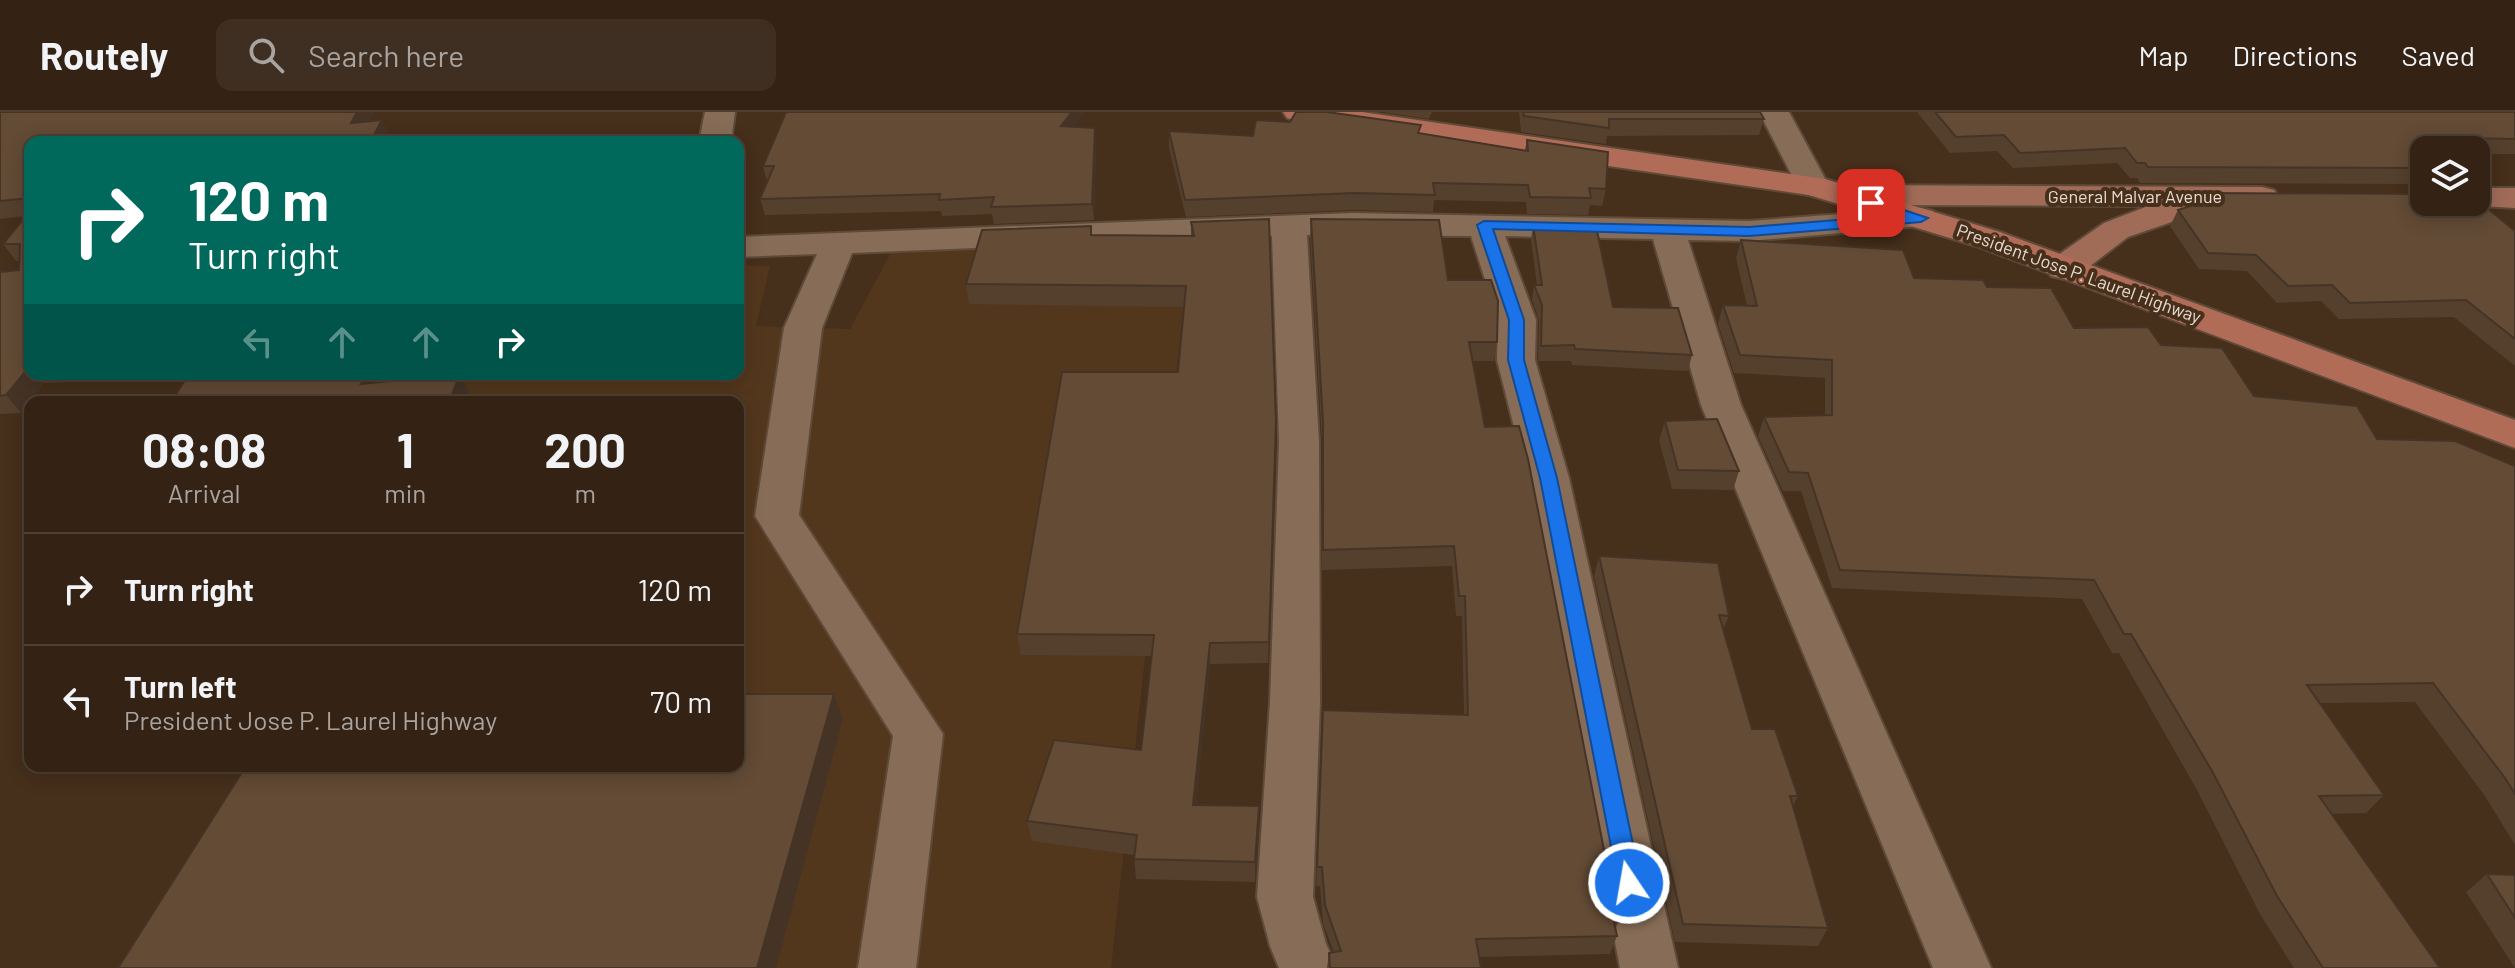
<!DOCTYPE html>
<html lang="en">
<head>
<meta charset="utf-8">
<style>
  body { margin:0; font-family:Barlow,sans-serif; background:#3f2f22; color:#f1f3f6; height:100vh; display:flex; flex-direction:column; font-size:30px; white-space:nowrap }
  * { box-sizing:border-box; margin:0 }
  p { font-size:26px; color:#a9a4a0 }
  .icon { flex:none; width:44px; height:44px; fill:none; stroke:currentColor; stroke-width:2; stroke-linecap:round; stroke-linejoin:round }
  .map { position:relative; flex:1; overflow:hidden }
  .sheet { position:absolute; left:24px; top:284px; width:720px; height:376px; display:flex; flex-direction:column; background:#342314; border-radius:16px; box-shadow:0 4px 20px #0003,0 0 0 2px #4e4034 }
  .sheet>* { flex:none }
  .hud { position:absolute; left:24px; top:24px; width:720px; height:244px; border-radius:16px; box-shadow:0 4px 20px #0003,0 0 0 2px #4e4034; background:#00695c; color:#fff; overflow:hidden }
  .controls { position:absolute; left:2410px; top:24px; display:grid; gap:16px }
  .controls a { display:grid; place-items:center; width:80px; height:80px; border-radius:16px; background:#342314; box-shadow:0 4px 20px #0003,0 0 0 2px #4e4034; font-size:40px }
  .pin { position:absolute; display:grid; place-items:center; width:68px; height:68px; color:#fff; margin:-34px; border-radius:16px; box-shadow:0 4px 12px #0006 }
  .me { position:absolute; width:88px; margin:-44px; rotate:348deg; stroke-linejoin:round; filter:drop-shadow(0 0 6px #0008) }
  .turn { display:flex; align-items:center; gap:28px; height:168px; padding:0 32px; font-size:36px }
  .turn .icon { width:104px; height:104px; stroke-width:2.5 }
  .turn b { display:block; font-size:56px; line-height:68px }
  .lanes { display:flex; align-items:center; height:76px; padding:0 32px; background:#0003; justify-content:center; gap:40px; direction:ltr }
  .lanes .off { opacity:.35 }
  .eta { display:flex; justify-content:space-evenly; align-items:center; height:136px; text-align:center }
  .eta b { font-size:48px; font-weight:700; line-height:56px }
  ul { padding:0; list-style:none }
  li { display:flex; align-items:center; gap:24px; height:112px; padding:0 32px; border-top:2px solid #4e4034 }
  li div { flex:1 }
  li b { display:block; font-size:30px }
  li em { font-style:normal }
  header { display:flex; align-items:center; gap:48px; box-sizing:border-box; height:112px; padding:0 40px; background:#342314; border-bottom:2px solid #4e4034 }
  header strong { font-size:38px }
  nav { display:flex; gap:44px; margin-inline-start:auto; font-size:28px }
  .search { width:560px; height:72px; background:#3f2f22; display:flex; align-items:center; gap:20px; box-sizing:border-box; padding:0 28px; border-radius:16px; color:#a9a4a0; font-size:30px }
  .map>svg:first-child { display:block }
  .built { fill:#53371d }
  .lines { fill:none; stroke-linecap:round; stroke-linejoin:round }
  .minor-casing { stroke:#5d4a38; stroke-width:4 }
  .major-casing { stroke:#5d4a38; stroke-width:4 }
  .highway-casing { stroke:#5d4a38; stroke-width:4 }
  .minor { fill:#876d57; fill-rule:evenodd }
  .major { fill:#a06c58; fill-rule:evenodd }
  .highway { fill:#b16c58; fill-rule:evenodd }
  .wall { fill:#55402e }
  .shaded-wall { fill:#453426 }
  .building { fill:#634b36; stroke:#453426; stroke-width:2 }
  .route { fill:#1a73e8; stroke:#114b97; stroke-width:2 }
  .labels { text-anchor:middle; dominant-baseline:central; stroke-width:8; stroke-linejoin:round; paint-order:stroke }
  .far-street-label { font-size:18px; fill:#e9dace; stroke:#462f1b }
</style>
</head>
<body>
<header>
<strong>Routely</strong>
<div class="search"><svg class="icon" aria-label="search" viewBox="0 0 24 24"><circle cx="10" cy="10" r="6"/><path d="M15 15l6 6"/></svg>Search here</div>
<nav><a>Map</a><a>Directions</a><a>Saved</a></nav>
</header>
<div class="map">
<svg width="2515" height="856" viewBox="0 0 2515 856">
  <rect width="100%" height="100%" fill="#462f1b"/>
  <!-- built -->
  <path class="built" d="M 1191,125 L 1111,856 L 130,856 L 738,654 L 738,290 L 434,290 L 448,262 L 738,262 L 738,153 L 770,154 L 756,214 L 850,217 L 894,135 Z"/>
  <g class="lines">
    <!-- minor casing -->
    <g class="minor-casing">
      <path id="minor" d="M 705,0 L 735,0 L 731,30 L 699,30 Z
        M 1759,0 L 1789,0 L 1829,74 L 1825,81 L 1813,84 L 1801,81 Z
        M 1921,96 L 1933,99 L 1938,106 L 1933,113 L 1749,129 L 1688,128 L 1741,293 L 1991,856 L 1933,856 L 1701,293 L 1653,127 L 1505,124 L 1536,208 L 1535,248 L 1569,366 L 1678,856 L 1620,856 L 1527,366 L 1497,248 L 1498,208 L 1471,124 L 1307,123 L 1319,330 L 1320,590 L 1313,785 L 1326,832 L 1337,856 L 1279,856 L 1270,834 L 1257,785 L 1270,590 L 1279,330 L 1272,124 L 852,141 L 822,216 L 799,403 L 943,622 L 916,856 L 858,856 L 893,624 L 755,404 L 784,216 L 817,142 L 738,145 L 738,125 L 1353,101 L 1749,109 Z"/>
    </g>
    <!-- major casing -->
    <g class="major-casing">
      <path id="major" d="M 1846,73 L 2262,75 L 2274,78 L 2279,85 L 2274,92 L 2262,95 L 2192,95 L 2189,104 L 2128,125 L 2077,164 L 2064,167 L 2051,164 L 2046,156 L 2051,148 L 2104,111 L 2148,94 L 1846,93 L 1834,90 L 1829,83 L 1834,76 Z
        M 2476,76 L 2515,76 L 2515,96 L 2464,93 L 2462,90 L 2476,90 Z"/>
    </g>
    <!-- highway casing -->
    <g class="highway-casing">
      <path id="highway" d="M 1283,0 L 1362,0 L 1825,67 L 2000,120 L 2515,308 L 2515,336 L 1976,134 L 1809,83 L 1298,9 L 1287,6 Z"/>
    </g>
    <!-- minor -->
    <use href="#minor" class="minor"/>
    <!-- major -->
    <use href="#major" class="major"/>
    <!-- highway -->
    <use href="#highway" class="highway"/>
  </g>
  <!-- wall -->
  <path class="wall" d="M 0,0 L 374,0 L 369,9 L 390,24 L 30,30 L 30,262 L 389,262 L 384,270 L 469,280 L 187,266 L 44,271 L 21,301 L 0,302 L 0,160 L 19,158 L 19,149 L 16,149 L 3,132 L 26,104 L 0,107 Z
    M 1383,0 L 1432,0 L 1429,7 Z
    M 1519,0 L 1760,0 L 1764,7 L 1759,23 L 1607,24 L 1606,32 L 1521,20 Z
    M 1917,0 L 2515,0 L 2515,42 L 2476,42 L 2476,38 L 2424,38 L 2424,72 L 2140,71 L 2137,66 L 2130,66 L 2117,51 L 2013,56 L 1997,39 L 1950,41 Z
    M 1290,10 L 1420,21 L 1525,38 L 1527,28 L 1606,77 L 1602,94 L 1590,93 L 1588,103 L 1527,102 L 1526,90 L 1434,88 L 1433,100 L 1353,98 L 1186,105 L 1169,36 L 1169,19 L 1253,24 Z
    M 1075,15 L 1096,32 L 1094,108 L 994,112 L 992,102 L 942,104 L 941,99 L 765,103 L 760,87 L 767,70 L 763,54 Z
    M 2178,98 L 2515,119 L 2515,254 L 2454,205 L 2339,207 L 2321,189 L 2277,191 L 2247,159 L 2199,157 L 2170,114 Z
    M 1311,107 L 1448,168 L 1497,230 L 1494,249 L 1472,249 L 1485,315 L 1618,810 L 1615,818 L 1617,824 L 1610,842 L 1479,845 L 1481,856 L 1327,856 L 1329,841 L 1334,840 L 1323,812 L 1320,774 L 1316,774 L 1323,598 L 1464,603 L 1462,504 L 1456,504 L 1452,454 L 1322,458 L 1322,330 L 1310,126 Z
    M 1191,110 L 1276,309 L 1268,551 L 1210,552 L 1196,693 L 1259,714 L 1255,770 L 1136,767 L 1134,743 L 1032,729 L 1027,709 L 1141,638 L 1152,544 L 1021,543 L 1017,522 L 1178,260 L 1184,195 L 969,192 L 966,172 L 1091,114 L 1092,123 L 1191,124 Z
    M 1533,113 L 1613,195 L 1692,243 L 1688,259 L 1572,253 L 1571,249 L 1538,249 L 1539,208 L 1532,188 L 1534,173 L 1537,173 L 1531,128 Z
    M 1741,128 L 1914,166 L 1987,175 L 2074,216 L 2161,233 L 2254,284 L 2377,327 L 2515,354 L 2515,733 L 2485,684 L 2415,590 L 2320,591 L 2384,683 L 2366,701 L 2331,702 L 2440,856 L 2294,856 L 2260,802 L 2197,678 L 2119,541 L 2112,541 L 2082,487 L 1832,476 L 1801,379 L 1783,379 L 1758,324 L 1764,305 L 1825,303 L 1825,266 L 1734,261 L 1718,212 L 1723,193 L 1747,194 L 1736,146 Z
    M 1665,309 L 1739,359 L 1733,378 L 1672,377 L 1659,328 Z
    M 1599,444 L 1729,504 L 1723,518 L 1752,617 L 1798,684 L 1793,694 L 1828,816 L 1818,834 L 1675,830 L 1594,464 Z
    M 2487,762 L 2515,763 L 2515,856 L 2466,780 Z"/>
  <!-- shaded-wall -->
  <path class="shaded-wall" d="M 357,0 L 374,0 L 359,27 L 351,11 Z
    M 1072,0 L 1086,0 L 1063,30 L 1061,14 Z
    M 382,8 L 390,24 L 387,30 L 370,30 Z
    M 1095,16 L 1096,32 L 1094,108 L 1092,92 Z
    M 30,254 L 30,262 L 36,262 L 44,271 L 21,301 L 6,283 Z
    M 368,262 L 389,262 L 371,290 L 361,272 Z
    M 460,262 L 469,280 L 465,290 L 449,290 Z
    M 1210,531 L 1210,552 L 1194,714 L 1193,693 Z
    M 834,582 L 843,607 L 776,856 L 757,856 Z
    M 1259,694 L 1259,714 L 1255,770 L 1255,750 Z"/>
  <!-- building -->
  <path class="building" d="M 0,0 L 357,0 L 351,11 L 382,8 L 370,30 L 30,30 L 30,86 L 0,89 Z
    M 786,0 L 1072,0 L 1061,14 L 1095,16 L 1092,92 L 991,95 L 994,85 L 939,88 L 940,82 L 760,87 L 774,54 L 763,54 Z
    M 1296,0 L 1327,0 L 1421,13 L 1418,21 L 1528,39 L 1527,28 L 1608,40 L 1606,77 L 1589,76 L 1591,86 L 1530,85 L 1528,73 L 1433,71 L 1435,83 L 1354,81 L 1185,88 L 1169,19 L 1253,24 L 1256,8 L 1290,10 Z
    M 1523,0 L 1760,0 L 1764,7 L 1609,7 L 1609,16 L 1524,4 Z
    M 1935,0 L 2515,0 L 2515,27 L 2465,26 L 2474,34 L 2433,34 L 2437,38 L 2424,38 L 2424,56 L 2148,55 L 2145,51 L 2137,51 L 2125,36 L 2020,41 L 2004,23 L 1956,25 Z
    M 2206,81 L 2424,82 L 2424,90 L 2476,90 L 2476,87 L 2515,119 L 2515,227 L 2466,188 L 2350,191 L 2332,173 L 2288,174 L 2256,143 L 2208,141 L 2178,98 L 2199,91 Z
    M 30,99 L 30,254 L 6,283 L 0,284 L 0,160 L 19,158 L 20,132 L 3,132 Z
    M 1269,107 L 1276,309 L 1269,530 L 1210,531 L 1193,693 L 1259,694 L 1255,750 L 1134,747 L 1137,723 L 1027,709 L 1054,628 L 1141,638 L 1154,523 L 1017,522 L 1062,260 L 1178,260 L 1186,174 L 966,172 L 982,118 L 1091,114 L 1091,123 L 1194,124 L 1191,110 Z
    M 1311,107 L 1439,108 L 1448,168 L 1491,168 L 1498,189 L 1497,230 L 1469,230 L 1485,315 L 1519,314 L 1528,347 L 1618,810 L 1614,810 L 1617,824 L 1476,827 L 1481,856 L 1330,856 L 1329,841 L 1341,839 L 1325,793 L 1322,755 L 1317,755 L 1323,598 L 1468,603 L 1465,484 L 1459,484 L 1454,434 L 1323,438 L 1323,310 Z
    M 1533,113 L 1596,114 L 1613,195 L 1678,196 L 1692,243 L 1575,237 L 1574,233 L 1541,234 L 1542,193 L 1534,173 L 1542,173 Z
    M 1741,128 L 1903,138 L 1914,166 L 1983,168 L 1987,175 L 2051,176 L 2074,216 L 2148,215 L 2161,233 L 2222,236 L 2254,284 L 2357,294 L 2377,327 L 2455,329 L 2515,354 L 2515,682 L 2505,666 L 2433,571 L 2307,573 L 2384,683 L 2319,684 L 2440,856 L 2323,856 L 2277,784 L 2212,659 L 2131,522 L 2124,522 L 2094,468 L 1840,458 L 1808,361 L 1789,360 L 1764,305 L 1832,303 L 1832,248 L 1740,243 L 1723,193 L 1757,194 Z
    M 189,262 L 368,262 L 361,272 L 460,262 L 449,290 L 171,290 Z
    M 1717,307 L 1739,359 L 1678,358 L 1665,309 Z
    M 1599,444 L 1718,451 L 1729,504 L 1719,503 L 1752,617 L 1775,617 L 1798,684 L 1790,684 L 1828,816 L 1683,812 Z
    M 738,582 L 834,582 L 757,856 L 118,856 L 246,654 L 738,654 Z
    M 2487,762 L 2515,763 L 2515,806 Z"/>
  <!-- route -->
  <path class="route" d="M 1871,87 L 1928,106 L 1921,110 L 1749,124 L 1493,117 L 1524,208 L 1524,248 L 1557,366 L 1641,771 L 1637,778 L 1629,781 L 1621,778 L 1618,771 L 1540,366 L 1508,248 L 1509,208 L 1477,113 L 1484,109 L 1749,115 L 1898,103 L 1866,94 L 1866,88 Z"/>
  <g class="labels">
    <!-- far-street labels -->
    <g class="far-street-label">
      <text x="2135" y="84">General Malvar Avenue</text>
      <text transform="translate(2079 161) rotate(20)">President Jose P. Laurel Highway</text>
    </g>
  </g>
</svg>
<div class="controls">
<a><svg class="icon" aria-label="layers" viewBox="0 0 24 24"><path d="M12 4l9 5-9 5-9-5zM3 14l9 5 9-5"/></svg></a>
</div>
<div class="pin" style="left:1871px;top:91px;background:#d93025"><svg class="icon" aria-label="arrive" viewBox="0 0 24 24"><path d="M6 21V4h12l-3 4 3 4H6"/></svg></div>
<svg class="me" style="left:1629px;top:771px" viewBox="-20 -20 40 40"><circle r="17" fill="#1a73e8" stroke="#fff" stroke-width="3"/><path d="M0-11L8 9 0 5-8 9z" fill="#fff"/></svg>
<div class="hud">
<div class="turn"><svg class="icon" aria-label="right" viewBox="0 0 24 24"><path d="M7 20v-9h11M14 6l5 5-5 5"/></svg><div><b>120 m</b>Turn right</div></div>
<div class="lanes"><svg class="icon off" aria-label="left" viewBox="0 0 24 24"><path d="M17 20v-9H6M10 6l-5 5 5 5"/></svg><svg class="icon off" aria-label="ahead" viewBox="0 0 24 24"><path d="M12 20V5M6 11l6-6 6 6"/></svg><svg class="icon off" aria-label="ahead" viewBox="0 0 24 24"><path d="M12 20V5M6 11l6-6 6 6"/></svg><svg class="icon" aria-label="right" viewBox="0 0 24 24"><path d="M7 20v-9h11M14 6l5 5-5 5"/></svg></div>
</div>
<section class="sheet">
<div class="eta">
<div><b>08:08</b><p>Arrival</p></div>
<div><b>1</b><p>min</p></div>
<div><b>200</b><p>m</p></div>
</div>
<ul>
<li><svg class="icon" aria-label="right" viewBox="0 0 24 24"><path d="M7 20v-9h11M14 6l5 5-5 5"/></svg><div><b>Turn right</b></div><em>120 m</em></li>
<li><svg class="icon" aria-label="left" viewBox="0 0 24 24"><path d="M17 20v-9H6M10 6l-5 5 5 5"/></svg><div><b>Turn left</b><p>President Jose P. Laurel Highway</p></div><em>70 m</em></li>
</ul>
</section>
</div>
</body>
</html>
